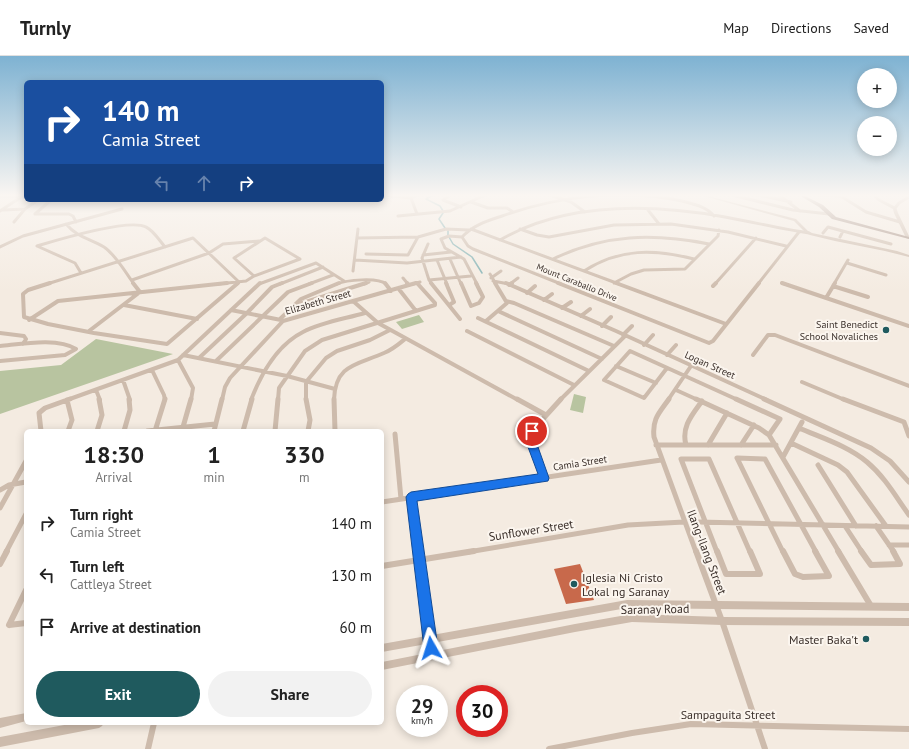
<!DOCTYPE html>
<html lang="en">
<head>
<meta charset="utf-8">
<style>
  body { margin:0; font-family:"PT Sans",sans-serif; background:#f2f2f2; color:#222; height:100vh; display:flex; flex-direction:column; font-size:15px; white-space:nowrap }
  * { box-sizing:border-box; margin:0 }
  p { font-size:13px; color:#767676 }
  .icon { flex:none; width:22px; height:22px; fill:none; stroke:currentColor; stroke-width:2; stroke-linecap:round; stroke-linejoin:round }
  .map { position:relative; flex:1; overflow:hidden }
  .details { position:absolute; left:24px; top:373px; width:360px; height:296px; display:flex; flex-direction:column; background:#fff; border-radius:6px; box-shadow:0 2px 10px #0003 }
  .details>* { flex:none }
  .guide { position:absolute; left:24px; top:24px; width:360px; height:122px; border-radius:6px; box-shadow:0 2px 10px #0003; background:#1a4fa0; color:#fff; overflow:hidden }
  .fabs { position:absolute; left:857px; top:12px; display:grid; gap:8px }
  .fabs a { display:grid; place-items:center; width:40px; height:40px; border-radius:50%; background:#fff; box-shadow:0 2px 10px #0003; font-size:20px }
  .speed { position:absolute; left:396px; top:629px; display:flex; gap:8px; font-size:20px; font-weight:700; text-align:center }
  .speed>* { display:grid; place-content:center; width:52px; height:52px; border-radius:50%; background:#fff; box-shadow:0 2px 10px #0003; line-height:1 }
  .speed small { font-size:10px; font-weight:400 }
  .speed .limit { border:6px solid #d22; background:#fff; color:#111 }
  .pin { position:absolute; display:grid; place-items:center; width:34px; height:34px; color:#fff; margin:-17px; border:2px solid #fff; border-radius:50%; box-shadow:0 1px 4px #0007 }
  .me { position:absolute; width:44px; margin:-22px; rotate:354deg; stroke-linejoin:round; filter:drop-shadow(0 0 3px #0008) }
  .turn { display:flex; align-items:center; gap:14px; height:84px; padding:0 12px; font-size:18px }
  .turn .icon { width:52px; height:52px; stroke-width:2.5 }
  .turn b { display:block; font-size:28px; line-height:34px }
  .lanes { display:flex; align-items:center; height:38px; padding:0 12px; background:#0003; justify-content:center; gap:20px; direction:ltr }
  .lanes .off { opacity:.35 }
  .eta { display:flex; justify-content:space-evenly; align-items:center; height:68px; text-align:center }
  .eta b { font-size:24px; font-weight:600; line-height:28px }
  .action { display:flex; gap:8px; margin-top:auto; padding:8px 12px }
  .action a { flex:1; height:46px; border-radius:24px; background:#1f5a5e; color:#fff; font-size:16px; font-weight:600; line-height:46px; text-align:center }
  .action a+a { background:#f2f2f2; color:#222 }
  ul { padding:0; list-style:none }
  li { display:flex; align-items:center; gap:12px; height:52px; padding:0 12px }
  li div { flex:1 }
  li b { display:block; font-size:15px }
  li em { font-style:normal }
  header { display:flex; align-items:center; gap:24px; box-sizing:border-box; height:56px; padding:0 20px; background:#fff; border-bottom:1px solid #e0e0e0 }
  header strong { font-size:19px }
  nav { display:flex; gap:22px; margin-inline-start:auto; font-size:14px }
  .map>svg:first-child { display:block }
  .green { fill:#b8c4a0 }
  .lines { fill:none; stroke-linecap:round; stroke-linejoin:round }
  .stream { stroke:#7fb0b2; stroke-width:1.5 }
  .building { fill:#c8694b }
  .minor-far3 { stroke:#cdbbac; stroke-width:3 }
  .minor-far2 { stroke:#cdbbac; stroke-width:4 }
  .minor-far1 { stroke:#cdbbac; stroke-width:5 }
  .minor { stroke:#cdbbac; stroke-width:6 }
  .tertiary { fill:#cdbbac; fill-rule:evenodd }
  .secondary { fill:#a18a7d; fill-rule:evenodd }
  .route { fill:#1a73e8; stroke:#114b97 }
  .poi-dot { fill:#1f5a5e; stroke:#fbf5ee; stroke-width:1.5 }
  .labels { text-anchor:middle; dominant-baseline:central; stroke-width:4; stroke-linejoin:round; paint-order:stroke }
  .far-street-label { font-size:9px; fill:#3b302b; stroke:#fbf5ee }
  .street-label { font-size:10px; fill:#3b302b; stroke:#fbf5ee }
  .poi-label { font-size:10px; fill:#3b302b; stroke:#fbf5ee; text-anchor:end }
  .near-street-label { font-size:12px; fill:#3b302b; stroke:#fbf5ee }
  .near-poi-label { font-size:12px; fill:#3b302b; stroke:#fbf5ee; text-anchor:start }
</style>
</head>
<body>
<header>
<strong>Turnly</strong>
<nav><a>Map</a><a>Directions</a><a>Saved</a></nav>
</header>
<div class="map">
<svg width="909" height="693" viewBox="0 0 909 693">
  <rect width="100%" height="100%" fill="#f4ebe1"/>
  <!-- green -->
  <path class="green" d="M 419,259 L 424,266 L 402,273 L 396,266 Z
    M 96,283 L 173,298 L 0,358 L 0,315 L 61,309 Z
    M 574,338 L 586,341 L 583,357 L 570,354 Z"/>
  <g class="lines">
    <!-- stream -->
    <path class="stream" d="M 433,139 L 426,143 L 440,150 L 443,155
      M 443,157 L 439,163 L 445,172
      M 448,175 L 448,179
      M 449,181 L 453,188 L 472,201 L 482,217"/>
  </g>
  <!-- building -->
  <path class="building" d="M 580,508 L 594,544 L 566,548 L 554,513 Z"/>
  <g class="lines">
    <!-- minor-far3 -->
    <path class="minor-far3" d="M 384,139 L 411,142 L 417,139
      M 451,139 L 443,144 L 461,151
      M 550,139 L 571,146 L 585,156
      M 732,139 L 793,154 L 829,158
      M 759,139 L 791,146
      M 779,139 L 800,155
      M 819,139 L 841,140
      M 839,139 L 866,156 L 900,166
      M 0,140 L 22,140
      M 411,142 L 417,158
      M 471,146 L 488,152 L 507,152 L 513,156
      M 895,152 L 899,147 L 909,141
      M 3,154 L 25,153
      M 648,154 L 659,168
      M 0,155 L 24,139
      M 35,158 L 69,158 L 73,160 L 76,166
      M 35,158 L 51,144
      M 398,160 L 450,155 L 485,139
      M 14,166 L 25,153 L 38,144
      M 66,168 C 78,182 89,182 104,191 C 116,199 125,216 134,228
      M 471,173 L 619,228
      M 520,173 L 537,179 L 549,181 L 614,169 L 671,168 L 728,176 L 786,190
      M 823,177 L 828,171 L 891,188
      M 462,181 L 449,180 L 441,183 L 445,192 L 464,203 L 477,228
      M 840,181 L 843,175
      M 357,182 L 418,181 L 446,173 L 469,174
      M 500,184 C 566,146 652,148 725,161 C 753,166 781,173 809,177
      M 428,188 L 422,202 L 429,224 L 432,228
      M 37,190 C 57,184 129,162 146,171 C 153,174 160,185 165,191
      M 37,190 L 75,207 L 81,217
      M 0,191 L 23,180 L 122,153
      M 366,198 L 408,199 L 418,181
      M 423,199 L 451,196
      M 450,203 L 461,228
      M 553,203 C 605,178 653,177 709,188
      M 355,204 L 407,207 L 461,201
      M 437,204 L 447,228
      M 847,207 L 886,219
      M 353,215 L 358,173
      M 584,215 C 620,192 654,193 694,203
      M 490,218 L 496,228
      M 254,220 L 234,202 L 265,182 L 300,203
      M 403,222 L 408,228
      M 491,222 L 501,215
      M 132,224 L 209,197 L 223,188 L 259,185
      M 429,224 L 471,220
      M 493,225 L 509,228
      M 614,227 L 631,218 L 644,214 L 685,213 L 718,180 L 719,174
      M 782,227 L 785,228
      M 47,228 L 193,182 L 239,226 L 237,228
      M 218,228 L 246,225 L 254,220 L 300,203
      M 259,228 L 316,207 L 344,225
      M 280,228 L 323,211
      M 309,228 L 333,219
      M 337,228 C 346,224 378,221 386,228
      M 364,228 L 369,226
      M 413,228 L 420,226
      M 510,228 L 518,222
      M 561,228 L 473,193 L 468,190 L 462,181 C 473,169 487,165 502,160 C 558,140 623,132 682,145 C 693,148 706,150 714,160
      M 715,228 L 756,182
      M 758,228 L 799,176
      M 834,228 L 848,204"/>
    <!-- minor-far2 -->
    <path class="minor-far2" d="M 50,227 L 28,234 L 23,238 L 24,261 L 48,268 L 94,277 L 167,288 L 238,227
      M 385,227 L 391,235
      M 407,227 L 409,229
      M 431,227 L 460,263
      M 446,227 L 454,246 L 449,249
      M 461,227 L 471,250 L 479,247 L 483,241 L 476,227
      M 506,227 L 616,275 L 767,344
      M 558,227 L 709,287 L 713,285 L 759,227
      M 616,227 L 726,268
      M 782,227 L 909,270
      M 509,229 L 512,227
      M 713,230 L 716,227
      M 833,230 L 868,241
      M 398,232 L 416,255
      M 527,237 L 535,230
      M 826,242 L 835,227
      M 544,244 L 552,238
      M 353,245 L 378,267 L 518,344
      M 506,245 L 514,247 L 614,290
      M 124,249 L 197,263
      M 293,250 L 366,227
      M 562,252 L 571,246
      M 231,254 L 281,264
      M 498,255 L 602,303
      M 581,260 L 590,253
      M 478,262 L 589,315
      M 280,263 L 301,243 L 339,227
      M 29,264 L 58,245 L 227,227
      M 486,265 L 507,247 L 495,227
      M 602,270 L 611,261
      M 89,275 L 140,236 L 133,227
      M 467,275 L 574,329
      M 0,277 L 24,280 L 26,283 L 23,288
      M 623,279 L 632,270
      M 644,289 L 653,279
      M 0,290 C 21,288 58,281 76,293 L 65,299 L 0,305
      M 183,299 L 287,320 L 335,333
      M 667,299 L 676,289
      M 753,299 L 768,279 L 775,279 L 909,330
      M 199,302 L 247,257 L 272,231 L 282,227
      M 178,304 L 193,332 L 191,344
      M 216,305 L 288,236 L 312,227
      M 616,310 L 656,327
      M 667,312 L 644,342 L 604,324 L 630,295 L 738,344
      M 152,314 L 164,339 L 165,344
      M 123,324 L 130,344
      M 802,326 L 845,344
      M 96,334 L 100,344
      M 676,334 L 698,344
      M 67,344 L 178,304 L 260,227
      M 222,344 L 225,331 L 230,322 L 283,265 L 416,227
      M 251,344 C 261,318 277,289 303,276 C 322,266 344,263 365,257
      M 278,344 L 279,332 L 305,295 L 322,284 L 435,249 L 435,247 L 417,227
      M 306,344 L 306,326 L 326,302 L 337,295 L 370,284 L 390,274
      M 334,344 C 335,308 357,309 384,297 C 392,294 399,288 405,283
      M 560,344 L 625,280
      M 668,344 L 691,310"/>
    <!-- minor-far1 -->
    <path class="minor-far1" d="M 306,343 L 310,364 L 308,375
      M 334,343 L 335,375
      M 517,343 L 546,359
      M 669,343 C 659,357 652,363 654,381 L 696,496
      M 696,343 L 759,372 L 769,379 L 839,496
      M 736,343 L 780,363 L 769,379
      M 764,343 L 871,392 L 890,405 L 909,426
      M 843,343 L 904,366 L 909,380
      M 67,344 L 72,364 L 68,375
      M 183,371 L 191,343
      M 799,372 C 822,382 848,390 867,406 C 885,421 896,441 909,459
      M 41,375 L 39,357 L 45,352 L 70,343
      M 97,375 L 102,359 L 99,343
      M 124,375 L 130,354 L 129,343
      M 147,375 L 215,368
      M 155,375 L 165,343
      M 214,375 L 222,343
      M 243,375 L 252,343
      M 275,375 L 278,343
      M 395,378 L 401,443
      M 791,387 L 838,409 L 847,416 L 886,470
      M 656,389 L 776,389
      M 686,389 C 681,371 692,359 702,345
      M 708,389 L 727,357
      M 741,389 L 754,369
      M 783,401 L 802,366
      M 818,409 L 856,470
      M 544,421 L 533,391 L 532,375 L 561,343
      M 0,434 L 9,429 L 26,426
      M 411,441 L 418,496
      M 382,446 L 661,404
      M 0,452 L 26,405
      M 698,466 L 909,471
      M 845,470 L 862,496
      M 876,470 L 894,496
      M 889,489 L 909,489
      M 6,496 L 26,458
      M 468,496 L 628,469 L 684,466
      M 717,496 L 681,403 L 709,403 L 750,496
      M 783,496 L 737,402 L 765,403 L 816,496"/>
    <!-- minor -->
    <path class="minor" d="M 418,495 L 432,600
      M 696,495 L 722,565 L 765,693
      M 717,495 L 726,518 L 760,518 L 750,495
      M 783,495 L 795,518 L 803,521 L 829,520 L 815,495
      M 838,495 L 871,550
      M 861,495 L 871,509 L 900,508 L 893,495
      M 0,508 L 7,495
      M 382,510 L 474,495
      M 9,569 L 26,534
      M 9,569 L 26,567
      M 148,693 L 154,667
      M 549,693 L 632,677 L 691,668 L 909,673"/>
    <!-- tertiary -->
    <path class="tertiary" d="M 700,139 L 704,139 L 796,163 L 808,175 L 812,177 L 897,195 L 909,199 L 909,201 L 885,195 L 835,185 L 810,179 L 805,176 L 794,165 Z
      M 872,139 L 875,139 L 880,143 L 896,151 L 898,157 L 909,180 L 909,183 L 906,182 L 894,157 L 893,153 L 878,145 Z
      M 627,544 L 909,547 L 909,555 L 627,552 L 382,596 L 382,588 Z
      M 632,558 L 722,561 L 909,562 L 909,570 L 722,569 L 632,566 L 575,576 L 382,614 L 382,606 L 575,568 Z
      M 26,657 L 26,665 L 0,672 L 0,662 Z
      M 75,667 L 104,667 L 102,670 L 99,672 L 0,691 L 0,681 Z"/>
    <!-- secondary -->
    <path class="secondary" d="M 799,139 L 803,139 L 823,149 L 836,161 L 909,181 L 909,183 L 832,163 L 819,151 Z"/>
  </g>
  <!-- sky -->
  <linearGradient id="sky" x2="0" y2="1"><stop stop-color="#7eb2d2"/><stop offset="0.59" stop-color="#faf6f2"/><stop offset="1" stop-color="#faf6f2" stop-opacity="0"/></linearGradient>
  <rect width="909" height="236" fill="url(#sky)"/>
  <!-- route -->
  <path class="route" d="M 532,372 L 537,375 L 538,391 L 549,422 L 548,425 L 417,445 L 438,592 L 436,597 L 431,599 L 426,597 L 424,592 L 406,441 L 408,438 L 411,436 L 538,418 L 528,391 L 527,375 Z"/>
  <!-- markers -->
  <g class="poi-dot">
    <circle cx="886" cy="274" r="4"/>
    <circle cx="574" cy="528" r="4"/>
    <circle cx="866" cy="583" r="4"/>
  </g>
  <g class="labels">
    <!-- far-street labels -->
    <g class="far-street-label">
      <text transform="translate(577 226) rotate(22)">Mount Caraballo Drive</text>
    </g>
    <!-- street labels -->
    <g class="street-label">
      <text transform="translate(318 246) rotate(-16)">Elizabeth Street</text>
      <text transform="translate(710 309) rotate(24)">Logan Street</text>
      <text transform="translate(580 407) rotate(-9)">Camia Street</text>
    </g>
    <!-- poi labels -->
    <g class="poi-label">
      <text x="878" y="268">Saint Benedict<tspan x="878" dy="12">School Novaliches</tspan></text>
    </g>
    <!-- near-street labels -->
    <g class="near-street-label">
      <text transform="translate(531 474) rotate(-9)">Sunflower Street</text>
      <text transform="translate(707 496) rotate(69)">Ilang-Ilang Street</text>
      <text transform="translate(655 553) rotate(-1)">Saranay Road</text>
      <text x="728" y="658">Sampaguita Street</text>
    </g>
    <!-- near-poi labels -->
    <g class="near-poi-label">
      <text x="582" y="521">Iglesia Ni Cristo<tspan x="582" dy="14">Lokal ng Saranay</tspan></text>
      <text x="858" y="583" text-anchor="end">Master Baka't</text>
    </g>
  </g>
</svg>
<div class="fabs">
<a>+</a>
<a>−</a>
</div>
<div class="speed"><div>29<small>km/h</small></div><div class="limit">30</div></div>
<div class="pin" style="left:532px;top:375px;background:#d93025"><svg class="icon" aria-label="arrive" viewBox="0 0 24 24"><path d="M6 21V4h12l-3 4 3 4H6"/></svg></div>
<svg class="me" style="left:431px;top:592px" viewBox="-20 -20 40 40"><path d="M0-17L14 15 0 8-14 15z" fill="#1a73e8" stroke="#fff" stroke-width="4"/></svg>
<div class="guide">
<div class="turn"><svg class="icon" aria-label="right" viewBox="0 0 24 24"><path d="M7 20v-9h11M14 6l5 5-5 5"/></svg><div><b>140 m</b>Camia Street</div></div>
<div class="lanes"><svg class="icon off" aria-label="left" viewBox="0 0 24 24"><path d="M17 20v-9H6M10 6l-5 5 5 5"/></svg><svg class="icon off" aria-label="ahead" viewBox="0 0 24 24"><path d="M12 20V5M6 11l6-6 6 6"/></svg><svg class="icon" aria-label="right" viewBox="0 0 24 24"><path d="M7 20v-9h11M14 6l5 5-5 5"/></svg></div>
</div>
<section class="details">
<div class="eta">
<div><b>18:30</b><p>Arrival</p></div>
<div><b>1</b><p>min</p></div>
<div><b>330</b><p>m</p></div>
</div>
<ul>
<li><svg class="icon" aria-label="right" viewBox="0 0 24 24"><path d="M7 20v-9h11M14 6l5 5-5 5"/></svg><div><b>Turn right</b><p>Camia Street</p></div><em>140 m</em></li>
<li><svg class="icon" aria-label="left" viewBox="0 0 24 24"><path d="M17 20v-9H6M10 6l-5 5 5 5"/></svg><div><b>Turn left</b><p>Cattleya Street</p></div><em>130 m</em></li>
<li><svg class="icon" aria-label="arrive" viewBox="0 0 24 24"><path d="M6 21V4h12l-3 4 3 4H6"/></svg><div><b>Arrive at destination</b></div><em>60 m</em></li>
</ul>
<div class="action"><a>Exit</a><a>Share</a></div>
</section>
</div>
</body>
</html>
